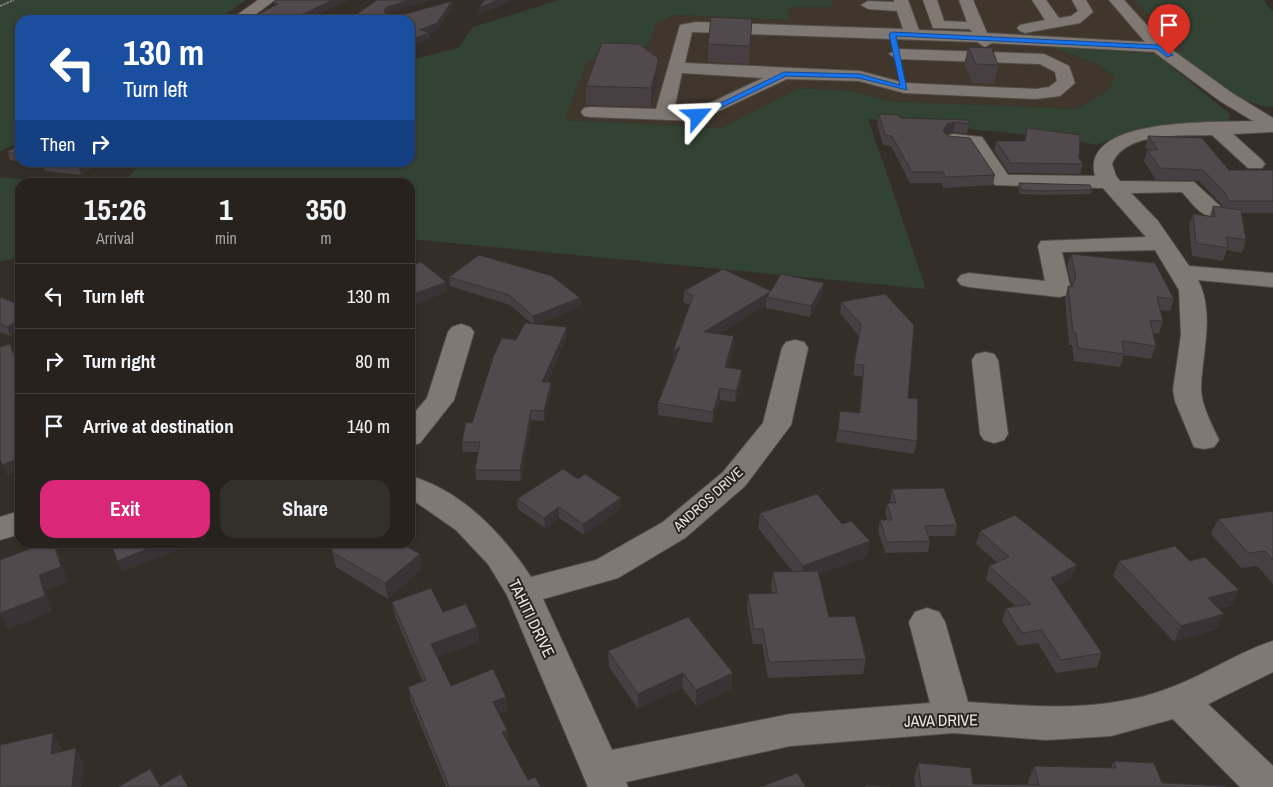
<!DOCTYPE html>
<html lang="en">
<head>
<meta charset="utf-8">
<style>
  body { margin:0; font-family:"Archivo Narrow",sans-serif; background:#332f2b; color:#f1f3f6; height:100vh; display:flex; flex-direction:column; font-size:19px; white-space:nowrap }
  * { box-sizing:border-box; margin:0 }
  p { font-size:16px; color:#a4a4a4 }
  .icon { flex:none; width:28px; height:28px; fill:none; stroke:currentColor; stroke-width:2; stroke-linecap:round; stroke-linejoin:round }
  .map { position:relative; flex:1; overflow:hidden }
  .drawer { position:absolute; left:15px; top:178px; width:400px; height:370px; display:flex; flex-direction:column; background:#27221e; border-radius:15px; box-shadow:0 1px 4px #0004,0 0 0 1px #433f3c }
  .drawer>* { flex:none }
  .hud { position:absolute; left:15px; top:15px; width:400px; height:152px; border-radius:15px; box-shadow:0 1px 4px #0004,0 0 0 1px #433f3c; background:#1a4fa0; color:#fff; overflow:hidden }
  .pin { position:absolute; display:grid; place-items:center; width:42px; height:42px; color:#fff; margin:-51px -21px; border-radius:50% 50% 50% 0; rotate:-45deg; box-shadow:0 0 5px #0007 }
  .pin .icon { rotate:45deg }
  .me { position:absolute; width:55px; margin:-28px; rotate:64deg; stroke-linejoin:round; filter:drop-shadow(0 0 4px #0008) }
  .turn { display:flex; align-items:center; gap:18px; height:105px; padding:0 25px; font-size:22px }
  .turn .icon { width:65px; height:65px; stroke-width:2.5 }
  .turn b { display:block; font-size:35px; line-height:42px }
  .then { display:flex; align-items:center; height:48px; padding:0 25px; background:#0003; gap:10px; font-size:19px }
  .eta { display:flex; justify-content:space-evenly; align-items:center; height:85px; text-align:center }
  .eta b { font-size:30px; font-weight:800; line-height:35px }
  .action { display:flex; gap:10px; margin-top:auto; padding:10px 25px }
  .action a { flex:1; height:58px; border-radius:15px; background:#db2777; color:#fff; font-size:20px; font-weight:800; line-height:58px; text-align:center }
  .action a+a { background:#332f2b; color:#f1f3f6 }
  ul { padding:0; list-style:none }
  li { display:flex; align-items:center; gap:15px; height:65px; padding:0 25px; border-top:1px solid #433f3c }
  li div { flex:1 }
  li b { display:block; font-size:19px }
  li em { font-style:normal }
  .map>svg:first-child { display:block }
  .built { fill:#40362c }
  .green { fill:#324233 }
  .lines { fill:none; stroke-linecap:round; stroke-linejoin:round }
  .minor-casing { stroke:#514c48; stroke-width:2 }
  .path { stroke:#85807b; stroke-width:2; stroke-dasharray:2.5 1; stroke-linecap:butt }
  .minor { fill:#807973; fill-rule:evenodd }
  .wall { fill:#473f41 }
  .shaded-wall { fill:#393335 }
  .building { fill:#52494c; stroke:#393335 }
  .route { fill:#1a73e8; stroke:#114b97 }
  .labels { text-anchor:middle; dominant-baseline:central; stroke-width:4; stroke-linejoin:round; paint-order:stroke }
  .street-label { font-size:14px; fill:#ebe7e3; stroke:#2a241e }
  .near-street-label { font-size:16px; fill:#ebe7e3; stroke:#2a241e }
</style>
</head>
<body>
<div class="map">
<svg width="1273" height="787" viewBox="0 0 1273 787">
  <rect width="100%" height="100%" fill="#342d28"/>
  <!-- built -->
  <path class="built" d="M 832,0 L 1134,0 L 1184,51 L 1156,54 L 1055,47 L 1099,65 L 1115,77 L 1109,91 L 1076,109 L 888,101 L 853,91 L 799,88 L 721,128 L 564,120 L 587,62 L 648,46 L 656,22 L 676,15 L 788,20 L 789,7 L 832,7 Z"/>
  <!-- green -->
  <path class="green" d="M 0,0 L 246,0 L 218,20 L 20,20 L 20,141 L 0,152 Z
    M 559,0 L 832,0 L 832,7 L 789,7 L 788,20 L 676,15 L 657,22 L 648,46 L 587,62 L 565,120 L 721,128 L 799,88 L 853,91 L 888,101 L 1076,109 L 1109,90 L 1114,77 L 1099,65 L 1053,47 L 1156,54 L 1230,114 L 1228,124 L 1152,128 L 1130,132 L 1096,145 L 1070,139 L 868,119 L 926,289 L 410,239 L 410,182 L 118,182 L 125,181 L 140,163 L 410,162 L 410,60 L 458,48 L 473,27 Z
    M 1134,0 L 1265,0 L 1267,5 L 1273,11 L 1273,107 C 1238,106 1201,72 1174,52 L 1184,50 Z
    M 0,177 L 44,182 L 20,182 L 20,257 L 0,262 Z"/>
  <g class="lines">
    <!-- minor casing -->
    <g class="minor-casing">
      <path id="minor" d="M 258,0 L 275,0 L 248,20 L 230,20 Z
        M 894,0 L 908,0 L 919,30 L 972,32 L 970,29 L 933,28 L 923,0 L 937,0 L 944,21 L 967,22 L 959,0 L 973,0 L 987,33 L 1145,42 L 1109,0 L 1124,0 L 1164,44 L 1232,93 L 1273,118 L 1273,132 L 1233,134 L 1262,160 L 1265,164 L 1262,168 L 1248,168 L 1212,135 C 1182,136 1125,131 1112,164 L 1116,176 L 1120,181 L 1194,182 L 1220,206 L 1223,211 L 1220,216 C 1202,220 1193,204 1182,192 L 1131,193 L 1158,221 L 1189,266 L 1273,273 L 1273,287 L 1198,280 C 1215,313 1202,354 1201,388 C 1201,405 1212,425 1219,440 L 1214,447 L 1204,449 L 1194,447 L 1175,401 L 1173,390 L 1181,335 L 1179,290 L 1155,250 L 1062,252 L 1071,290 L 1068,295 L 1059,297 L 969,287 L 961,285 L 957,280 L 961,275 L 969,273 L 1045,281 L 1038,246 L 1041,241 L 1146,237 L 1103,188 L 995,185 L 969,146 L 946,144 L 943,140 L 946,136 L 953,134 L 982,137 L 1008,175 L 1095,176 C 1079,116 1217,123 1253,121 L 1220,101 L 1154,52 L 992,43 L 985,47 L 977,42 L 692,32 L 685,63 L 860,71 L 905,83 L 1036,89 L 1049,87 L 1057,81 L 1055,72 L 1040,64 L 897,59 L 889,54 L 897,49 L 1044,54 L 1069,66 L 1075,83 L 1060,96 L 1036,99 L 904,93 L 859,81 L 787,79 L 698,121 L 590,117 L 584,116 L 581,112 L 584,108 L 590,107 L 656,109 L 680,25 L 696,22 L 903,29 L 897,11 L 868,9 L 861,5 L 868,1 L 894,2 ZM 682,73 L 763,78 L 695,110 L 674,110 Z
        M 1032,0 L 1046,0 L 1059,18 L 1071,16 L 1078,11 L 1072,0 L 1086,0 L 1093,12 L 1080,23 L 1025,33 L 1020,31 L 1017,28 L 1020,25 L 1045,20 Z
        M 461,324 L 470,327 L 474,332 L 454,400 L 420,443 L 410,446 L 410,418 L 427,398 L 448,332 L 452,327 Z
        M 795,340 L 804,342 L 808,348 L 791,425 L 745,486 L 685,538 L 618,578 L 543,599 L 612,750 L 790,714 L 930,703 L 909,622 L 915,612 L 927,608 L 939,612 L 945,622 L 968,702 C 1036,707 1107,713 1172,687 C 1207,674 1238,652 1273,641 L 1273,672 L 1208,704 L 1273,766 L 1273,787 L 1240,787 L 1173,719 L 1111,736 L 1047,740 L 953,733 L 790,746 L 626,782 L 628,787 L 588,787 L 507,595 L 488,564 L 456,530 L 410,498 L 410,476 C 461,490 503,534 531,577 L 596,560 L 663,522 L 723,472 L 763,423 L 782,348 L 786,342 Z
        M 985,352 L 994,354 L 998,360 L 1008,434 L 1004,440 L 994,443 L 984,440 L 980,434 L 972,360 L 976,354 Z
        M 20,511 L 20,534 L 0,540 L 0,517 Z"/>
    </g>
    <!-- path -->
    <path class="path" d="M 0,6 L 14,0"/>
    <!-- minor -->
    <use href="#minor" class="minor"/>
  </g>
  <!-- wall -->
  <path class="wall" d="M 752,19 L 749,64 L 708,62 L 708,44 Z
    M 968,47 L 998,65 L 994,84 L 973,83 L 964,65 Z
    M 658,82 L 651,107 L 586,105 L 586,86 Z
    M 879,114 L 900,118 L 969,124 L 967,134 L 953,132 L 946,134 L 995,175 L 993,185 L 944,188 L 941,183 L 910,183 L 891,146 L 883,145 L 877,124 Z
    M 1027,128 L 1079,158 L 1083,164 L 1080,174 L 1009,173 L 994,151 L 996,141 L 1025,141 Z
    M 1148,136 L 1229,170 L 1273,170 L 1273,213 L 1241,213 L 1246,240 L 1242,253 L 1227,250 L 1223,261 L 1192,256 L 1189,226 L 1193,214 L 1210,216 L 1213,206 L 1222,208 L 1222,205 L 1199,181 L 1156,180 L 1144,161 L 1147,150 L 1145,147 Z
    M 20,145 L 20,162 L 10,160 L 7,152 Z
    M 21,162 L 100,162 L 81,175 L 45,171 L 43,167 Z
    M 1019,183 L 1092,190 L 1091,194 L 1042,195 L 1020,194 L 1018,188 Z
    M 1071,254 L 1174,299 L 1170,311 L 1160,310 L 1163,321 L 1159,334 L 1153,333 L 1156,346 L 1151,359 L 1124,355 L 1120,367 L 1074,361 L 1072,345 L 1069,345 L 1065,299 L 1068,286 L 1072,287 L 1067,266 Z
    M 449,277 L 580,298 L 581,307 L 537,324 L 567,327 L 567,336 L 547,382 L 551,392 L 544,421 L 531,420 L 521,481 L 476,480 L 475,470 L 478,452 L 463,452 L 462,442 L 472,423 L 516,340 L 531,323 L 510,305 L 450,286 Z
    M 824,283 L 822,294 L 810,317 L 766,308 L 766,305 L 719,334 L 734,347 L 728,368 L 742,370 L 741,381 L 735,402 L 720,400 L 712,423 L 658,415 L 658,403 L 675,361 L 673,362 L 673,351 L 690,305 L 683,302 L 684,291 L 771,291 Z
    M 885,294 L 908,398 L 917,441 L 914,454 L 836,442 L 840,411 L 859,413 L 863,377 L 853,375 L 859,336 L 840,313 L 841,302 Z
    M 0,297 L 20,305 L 20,331 L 11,336 L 0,332 Z
    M 578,479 L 621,508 L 584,535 L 559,518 L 545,528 L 518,509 L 517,499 Z
    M 892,489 L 957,525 L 955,536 L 929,536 L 930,541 L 928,552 L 885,553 L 878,530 L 880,520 L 887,520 L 885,513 L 887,503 L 891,503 L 890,500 Z
    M 1273,511 L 1273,584 L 1257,566 L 1241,568 L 1211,534 L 1218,519 Z
    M 760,513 L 867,557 L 819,574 L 829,617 L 866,659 L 863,674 L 768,678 L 762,644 L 753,644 L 747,610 L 748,594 L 772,594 L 771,588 L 773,572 L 793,572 L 758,528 Z
    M 980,531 L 1072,578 L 1056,586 L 1102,653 L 1097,667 L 1056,673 L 1038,643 L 1018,646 L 1002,621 L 1006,608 L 1015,606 L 986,579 L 989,566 L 997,562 L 976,544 Z
    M 229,542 L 293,542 L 292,546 Z
    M 332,552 L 422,569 L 388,599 L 336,567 Z
    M 1119,561 L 1232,605 L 1219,609 L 1216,629 L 1174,642 L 1113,576 Z
    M 392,602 L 443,612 L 477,627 L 479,642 L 437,657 L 451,686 L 508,711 L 499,714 L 507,730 L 508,742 L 528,780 L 541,787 L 446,787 L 411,702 L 408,687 L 423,682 L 395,616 Z
    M 688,617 L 732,689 L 696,706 L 682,688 L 638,709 L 609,667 L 608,651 Z
    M 1114,761 L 1162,783 L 1227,787 L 915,787 L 914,778 L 918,763 L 973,784 L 1029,785 L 1028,782 L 1034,766 L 1111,768 Z"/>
  <!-- shaded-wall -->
  <path class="shaded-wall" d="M 333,0 L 349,0 L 306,20 L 290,20 Z
    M 410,0 L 432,0 L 387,13 L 384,17 L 384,10 L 387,7 Z
    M 498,0 L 514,0 L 478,15 L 478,8 Z
    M 452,1 L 453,7 L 438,30 L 430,33 L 430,39 L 410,47 L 410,40 L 419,30 Z
    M 658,63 L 658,82 L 651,107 L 651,88 Z
    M 955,122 L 953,132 L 945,134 L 943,131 L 947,124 Z
    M 84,162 L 100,162 L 81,175 L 78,166 Z
    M 446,282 L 447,292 L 415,305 L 410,311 L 410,298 L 414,294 Z
    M 824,283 L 822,294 L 810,317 L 811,306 Z
    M 770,292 L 767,297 L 766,305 L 704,343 L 704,332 Z
    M 580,298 L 581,307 L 534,325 L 533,316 Z
    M 20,319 L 20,331 L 11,336 L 7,327 Z
    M 567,327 L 567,336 L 542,392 L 542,382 Z
    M 734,336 L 734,347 L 725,379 L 725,367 Z
    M 680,347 L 680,358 L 673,362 L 673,351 Z
    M 742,370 L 741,381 L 735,402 L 736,391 Z
    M 551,382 L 551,392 L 544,421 L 544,411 Z
    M 720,388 L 720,400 L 712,423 L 713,412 Z
    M 531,410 L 531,420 L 521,481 L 520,470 Z
    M 20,458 L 20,470 L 7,475 L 2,465 Z
    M 621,498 L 621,508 L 584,535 L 583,524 Z
    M 559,507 L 559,518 L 545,528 L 544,518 Z
    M 870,541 L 867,557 L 801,581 L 803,566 Z
    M 54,542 L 60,556 L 68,582 L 46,590 L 52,612 L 8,629 L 1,616 L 0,616 L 0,606 L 39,575 Z
    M 166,542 L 187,542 L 189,546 L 122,572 L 117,561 Z
    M 420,554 L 422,569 L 388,599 L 385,583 Z
    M 1077,565 L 1072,578 L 1047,591 L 1051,578 Z
    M 1239,590 L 1232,605 L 1201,614 L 1208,598 Z
    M 1224,614 L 1216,629 L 1174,642 L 1181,626 Z
    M 477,627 L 479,642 L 434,658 L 431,644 Z
    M 683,673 L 682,688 L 638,709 L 638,694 Z
    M 733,673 L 732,689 L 696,706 L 696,690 Z
    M 506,697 L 508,711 L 495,716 L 493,702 Z
    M 507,730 L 508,744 L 502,732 Z
    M 53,733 L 61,748 L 59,770 L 51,754 Z
    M 76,748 L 84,764 L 82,787 L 72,787 Z"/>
  <!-- building -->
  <path class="building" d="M 277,0 L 333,0 L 290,20 L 247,20 L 278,4 L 272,3 Z
    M 377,0 L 410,0 L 387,7 L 384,10 L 386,15 L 402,15 L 452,1 L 437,23 L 419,30 L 430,32 L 410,40 L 410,20 L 348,20 Z
    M 485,0 L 498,0 L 478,8 Z
    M 711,17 L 752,19 L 750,46 L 708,44 Z
    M 602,43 L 639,44 L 658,58 L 658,63 L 651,88 L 586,86 Z
    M 968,47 L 992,48 L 998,65 L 976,64 Z
    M 879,114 L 899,115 L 900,118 L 968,120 L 969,124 L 955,122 L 947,124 L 943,131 L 948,136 L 970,138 L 995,175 L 946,177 L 943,172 L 912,172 L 892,136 L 885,135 Z
    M 1027,128 L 1080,135 L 1079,158 L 1083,164 L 1011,163 L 996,141 L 1025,141 Z
    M 1148,136 L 1202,138 L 1229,170 L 1273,170 L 1273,201 L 1228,201 L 1226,194 L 1203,170 L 1160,168 L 1147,150 L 1158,150 Z
    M 20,145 L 20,155 L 7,152 Z
    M 42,162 L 84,162 L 78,166 Z
    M 1019,183 L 1090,185 L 1092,190 L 1043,191 L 1021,190 Z
    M 1213,206 L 1241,210 L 1246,240 L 1226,237 L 1228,248 L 1196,243 L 1193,214 L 1215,217 Z
    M 1071,254 L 1155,263 L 1174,299 L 1157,297 L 1163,321 L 1150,320 L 1156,346 L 1122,341 L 1124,354 L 1078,348 L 1076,333 L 1073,332 L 1068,286 L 1072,287 L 1076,277 Z
    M 479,255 L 552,276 L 580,298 L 533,316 L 509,295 L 449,277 Z
    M 421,262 L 446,282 L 414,294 L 410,298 L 410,266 Z
    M 723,269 L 771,291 L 781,274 L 824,283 L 811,306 L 767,297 L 770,292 L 704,332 L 734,336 L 725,367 L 742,370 L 736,391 L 720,388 L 713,412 L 658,403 L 680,347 L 673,351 L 693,296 L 684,291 Z
    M 885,294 L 914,325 L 908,398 L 918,399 L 917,441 L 838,430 L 840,411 L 860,413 L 864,365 L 854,364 L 861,324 L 841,302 Z
    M 0,297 L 20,305 L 20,319 L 7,327 L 0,324 Z
    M 525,323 L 567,327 L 542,382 L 551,382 L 544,411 L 531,410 L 520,470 L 475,470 L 480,442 L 462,442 L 466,422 L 472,423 L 494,355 L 502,338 L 516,340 Z
    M 10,344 L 20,372 L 20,458 L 2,465 L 0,459 L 0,347 Z
    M 563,469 L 578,479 L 585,474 L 621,498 L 583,524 L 559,507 L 544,518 L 517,499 Z
    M 944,488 L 957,525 L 925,526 L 930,541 L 887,542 L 880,520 L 892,520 L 887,503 L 896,503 L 892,489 Z
    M 817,494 L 842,524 L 851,521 L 870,541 L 803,566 L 760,513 Z
    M 1273,511 L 1273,560 L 1265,551 L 1248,553 L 1218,519 Z
    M 1015,515 L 1077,565 L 1051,578 L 1102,653 L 1061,660 L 1042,630 L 1022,633 L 1006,608 L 1031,604 L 989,566 L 1009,557 L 980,531 Z
    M 48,542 L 53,542 L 61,567 L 39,575 L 45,596 L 0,613 L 0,560 Z
    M 111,542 L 166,542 L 117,561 Z
    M 333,542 L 399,542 L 420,554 L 385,583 L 332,552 L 332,543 Z
    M 1175,546 L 1190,561 L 1205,557 L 1239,590 L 1208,598 L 1224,614 L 1181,626 L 1119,561 Z
    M 818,571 L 829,617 L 855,616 L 866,659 L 769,662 L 763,629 L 754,629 L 748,594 L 777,593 L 773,572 Z
    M 431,588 L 443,612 L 466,604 L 477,627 L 431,644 L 451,686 L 493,669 L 506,697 L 493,702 L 507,730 L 502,732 L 528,780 L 535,777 L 541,787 L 447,787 L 449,786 L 408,687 L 426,680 L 392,602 Z
    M 688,617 L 733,673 L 696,690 L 683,673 L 638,694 L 608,651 Z
    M 53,733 L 51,754 L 76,748 L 72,787 L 0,787 L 0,745 Z
    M 1114,761 L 1154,763 L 1162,783 L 1226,786 L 1227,787 L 921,787 L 918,763 L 971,768 L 973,784 L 1039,785 L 1034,766 L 1116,768 Z
    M 150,769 L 160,786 L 181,774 L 188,787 L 118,787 Z
    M 797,773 L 806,787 L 761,787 Z
    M 866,785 L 890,787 L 866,787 Z"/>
  <!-- route -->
  <path class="route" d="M 892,32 L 1158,45 L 1173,55 L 1167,57 L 1157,49 L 896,36 L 907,90 L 859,78 L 786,76 L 700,118 L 694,116 L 784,72 L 860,74 L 900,85 L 889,34 Z"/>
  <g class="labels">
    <!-- street labels -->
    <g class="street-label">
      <text transform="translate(708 499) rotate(-42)">ANDROS DRIVE</text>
    </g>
    <!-- near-street labels -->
    <g class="near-street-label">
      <text transform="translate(532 618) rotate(64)">TAHITI DRIVE</text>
      <text transform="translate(941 720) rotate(-1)">JAVA DRIVE</text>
    </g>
  </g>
</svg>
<div class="pin" style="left:1169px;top:55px;background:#d93025"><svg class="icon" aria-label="arrive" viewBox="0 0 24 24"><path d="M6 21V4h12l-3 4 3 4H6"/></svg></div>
<svg class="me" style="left:698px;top:116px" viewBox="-20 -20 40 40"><path d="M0-17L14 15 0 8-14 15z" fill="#1a73e8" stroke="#fff" stroke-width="4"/></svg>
<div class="hud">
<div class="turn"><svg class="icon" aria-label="left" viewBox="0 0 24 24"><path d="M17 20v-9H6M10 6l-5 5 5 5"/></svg><div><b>130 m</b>Turn left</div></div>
<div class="then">Then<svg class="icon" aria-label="right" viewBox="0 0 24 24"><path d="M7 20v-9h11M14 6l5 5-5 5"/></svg></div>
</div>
<section class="drawer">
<div class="eta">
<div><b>15:26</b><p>Arrival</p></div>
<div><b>1</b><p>min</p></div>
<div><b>350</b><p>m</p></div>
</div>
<ul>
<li><svg class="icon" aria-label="left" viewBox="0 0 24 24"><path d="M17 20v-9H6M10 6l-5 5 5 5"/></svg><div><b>Turn left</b></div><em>130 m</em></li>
<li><svg class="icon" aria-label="right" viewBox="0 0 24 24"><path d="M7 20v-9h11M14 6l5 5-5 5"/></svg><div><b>Turn right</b></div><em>80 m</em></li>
<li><svg class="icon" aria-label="arrive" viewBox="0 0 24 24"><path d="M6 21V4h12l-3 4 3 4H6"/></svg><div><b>Arrive at destination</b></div><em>140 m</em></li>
</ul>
<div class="action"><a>Exit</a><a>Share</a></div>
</section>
</div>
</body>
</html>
